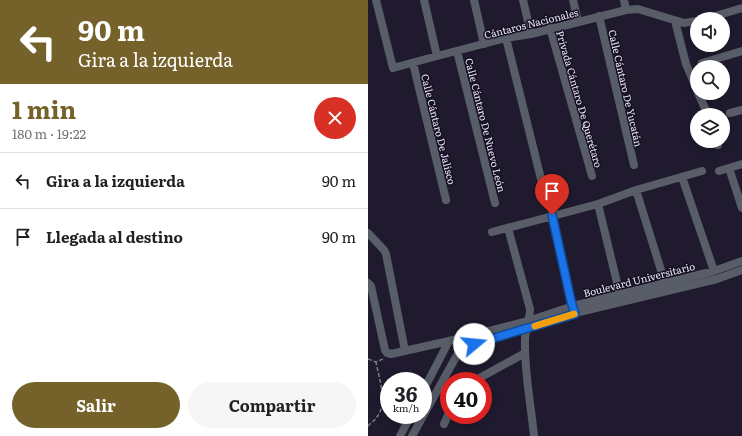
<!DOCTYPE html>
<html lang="es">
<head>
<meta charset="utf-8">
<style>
  body { margin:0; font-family:Literata,serif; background:#f6f6f6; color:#202124; height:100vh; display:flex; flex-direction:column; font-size:15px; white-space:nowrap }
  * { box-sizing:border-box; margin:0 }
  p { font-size:13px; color:#757577 }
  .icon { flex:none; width:22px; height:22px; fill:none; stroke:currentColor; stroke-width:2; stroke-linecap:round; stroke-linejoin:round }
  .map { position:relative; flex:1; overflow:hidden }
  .panel { display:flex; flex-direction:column; background:#fff; width:368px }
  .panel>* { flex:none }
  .hud { background:#75622b; color:#fff; overflow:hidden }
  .fabs { position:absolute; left:322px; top:12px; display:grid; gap:8px }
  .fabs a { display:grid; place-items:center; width:40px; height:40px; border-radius:50%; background:#fff; box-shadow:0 2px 10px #0003; font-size:20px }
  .speed { position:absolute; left:12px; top:372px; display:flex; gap:8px; font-size:20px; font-weight:700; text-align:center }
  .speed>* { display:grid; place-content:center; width:52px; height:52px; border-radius:50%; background:#fff; box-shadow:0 2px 10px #0003; line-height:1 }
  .speed small { font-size:10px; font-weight:400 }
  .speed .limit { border:6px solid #d22; background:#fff; color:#111 }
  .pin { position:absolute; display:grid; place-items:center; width:34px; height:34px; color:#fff; margin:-41px -17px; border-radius:50% 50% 50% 0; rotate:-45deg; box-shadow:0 0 4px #0007 }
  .pin .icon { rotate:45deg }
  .me { position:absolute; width:44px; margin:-22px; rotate:73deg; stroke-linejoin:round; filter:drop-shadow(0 0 3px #0008) }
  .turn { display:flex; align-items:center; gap:14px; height:84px; padding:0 12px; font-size:18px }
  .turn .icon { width:52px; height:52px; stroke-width:2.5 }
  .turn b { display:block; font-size:28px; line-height:34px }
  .round { display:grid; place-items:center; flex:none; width:42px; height:42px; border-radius:21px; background:#f6f6f6 }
  .overview { display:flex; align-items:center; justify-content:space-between; height:68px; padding:0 12px }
  h1 { font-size:24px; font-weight:700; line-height:30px; color:#75622b }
  .primary-button { display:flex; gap:8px; margin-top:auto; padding:8px 12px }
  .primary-button a { flex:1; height:46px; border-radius:24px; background:#75622b; color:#fff; font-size:16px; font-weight:700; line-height:46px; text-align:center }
  .primary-button a+a { background:#f6f6f6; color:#202124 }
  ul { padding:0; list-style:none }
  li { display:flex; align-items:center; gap:12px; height:56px; padding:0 12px; border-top:1px solid #e0e0e0 }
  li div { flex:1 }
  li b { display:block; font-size:15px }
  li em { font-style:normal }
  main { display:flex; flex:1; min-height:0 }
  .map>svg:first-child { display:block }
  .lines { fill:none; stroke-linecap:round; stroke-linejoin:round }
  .path { stroke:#7d798a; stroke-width:1.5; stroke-dasharray:4 2; stroke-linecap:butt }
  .minor { stroke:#585d68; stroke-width:8 }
  .route-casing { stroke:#114b97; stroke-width:10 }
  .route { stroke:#1a73e8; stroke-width:7 }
  .slow { stroke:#f59e0b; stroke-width:7 }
  .labels { text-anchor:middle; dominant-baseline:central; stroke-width:3; stroke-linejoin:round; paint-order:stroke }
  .street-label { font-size:10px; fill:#ece9f7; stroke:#161024 }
</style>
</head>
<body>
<main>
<section class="panel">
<div class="hud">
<div class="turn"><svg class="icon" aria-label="left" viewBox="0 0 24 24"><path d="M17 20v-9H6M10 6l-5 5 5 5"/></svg><div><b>90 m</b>Gira a la izquierda</div></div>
</div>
<div class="overview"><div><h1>1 min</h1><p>180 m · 19:22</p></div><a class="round" style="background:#d93025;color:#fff"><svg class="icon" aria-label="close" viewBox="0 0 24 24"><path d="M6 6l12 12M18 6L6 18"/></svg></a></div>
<ul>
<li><svg class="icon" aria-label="left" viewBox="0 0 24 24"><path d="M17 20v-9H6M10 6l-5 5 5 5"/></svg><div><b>Gira a la izquierda</b></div><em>90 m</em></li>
<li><svg class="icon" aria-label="arrive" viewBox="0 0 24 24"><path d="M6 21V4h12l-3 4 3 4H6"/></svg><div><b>Llegada al destino</b></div><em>90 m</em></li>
</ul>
<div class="primary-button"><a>Salir</a><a>Compartir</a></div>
</section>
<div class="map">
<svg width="374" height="436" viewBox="0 0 374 436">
  <rect width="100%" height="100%" fill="#1f1a2e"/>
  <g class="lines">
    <!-- path -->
    <path class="path" d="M 0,359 L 8,362 L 15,359
      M 0,426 C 3,423 7,420 9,417 C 20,402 11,379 8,362"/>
    <!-- minor -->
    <path class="minor" d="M 8,0 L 25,68 L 69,56 L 138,38 L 163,34 L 258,10 L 270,9 L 316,23 L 329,21
      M 56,0 L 69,56
      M 106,0 L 116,44
      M 155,0 L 163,34
      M 205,0 L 210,21
      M 256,0 L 258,10
      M 231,16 L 266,165
      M 337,19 L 374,8
      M 307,21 L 318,64 L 329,90
      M 182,28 L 224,176
      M 138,38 L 175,187
      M 89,51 L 127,203
      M 45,63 L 78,200
      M 334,63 L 374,51
      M 330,93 L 340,115
      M 362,113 L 374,110
      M 349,141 L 350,145
      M 361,168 L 374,208
      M 351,171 L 374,164
      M 314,177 L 346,271
      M 268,190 L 297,283
      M 230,204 L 252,295
      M 184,215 L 203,301 L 206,310
      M 140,228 L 162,309 C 162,319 157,329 157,340 C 156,370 163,405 166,436
      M 124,232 L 230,204 L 268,190 L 334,171
      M 0,233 L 16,250 L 18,254 L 37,351
      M 0,283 L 3,286 L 17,350 L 19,353 L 23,354 L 81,341 L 160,321 L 205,306 L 346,271 L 374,261
      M 106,381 L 157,353
      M 55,391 L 81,341
      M 76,424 L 81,413
      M 32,436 L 43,415
      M 44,436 L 93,348 L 207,313 L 349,279 L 374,270"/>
  </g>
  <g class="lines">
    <!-- route casing -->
    <g class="route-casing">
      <path id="route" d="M 106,344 L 207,314 L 203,301 L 184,215"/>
    </g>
    <!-- route -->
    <use href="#route" class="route"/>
    <!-- slow -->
    <path class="slow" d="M 167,326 L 206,314"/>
  </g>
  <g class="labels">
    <!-- street labels -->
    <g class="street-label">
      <text transform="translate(163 23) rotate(-14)">Cántaros Nacionales</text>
      <text transform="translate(258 88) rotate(77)">Calle Cántaro De Yucatán</text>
      <text transform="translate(212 99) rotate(74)">Privada Cántaro De Querétaro</text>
      <text transform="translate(118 125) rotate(76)">Calle Cántaro De Nuevo León</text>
      <text transform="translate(71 129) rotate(76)">Calle Cántaro De Jalisco</text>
      <text transform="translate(271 279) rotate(-14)">Boulevard Universitario</text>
    </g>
  </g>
</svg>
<div class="fabs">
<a><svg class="icon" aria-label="sound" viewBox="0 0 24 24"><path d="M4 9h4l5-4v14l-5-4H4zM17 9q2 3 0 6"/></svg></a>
<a><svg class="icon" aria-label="search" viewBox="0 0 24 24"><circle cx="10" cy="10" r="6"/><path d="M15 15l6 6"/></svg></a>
<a><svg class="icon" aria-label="layers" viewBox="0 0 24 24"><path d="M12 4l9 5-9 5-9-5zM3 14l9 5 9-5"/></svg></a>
</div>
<div class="speed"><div>36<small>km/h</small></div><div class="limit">40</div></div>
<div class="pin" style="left:184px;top:215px;background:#d93025"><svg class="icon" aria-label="arrive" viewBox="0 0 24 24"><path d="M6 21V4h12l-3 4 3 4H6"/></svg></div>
<svg class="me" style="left:106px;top:344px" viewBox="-20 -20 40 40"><circle r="19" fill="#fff"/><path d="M0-13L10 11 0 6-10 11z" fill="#1a73e8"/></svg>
</div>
</main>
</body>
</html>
